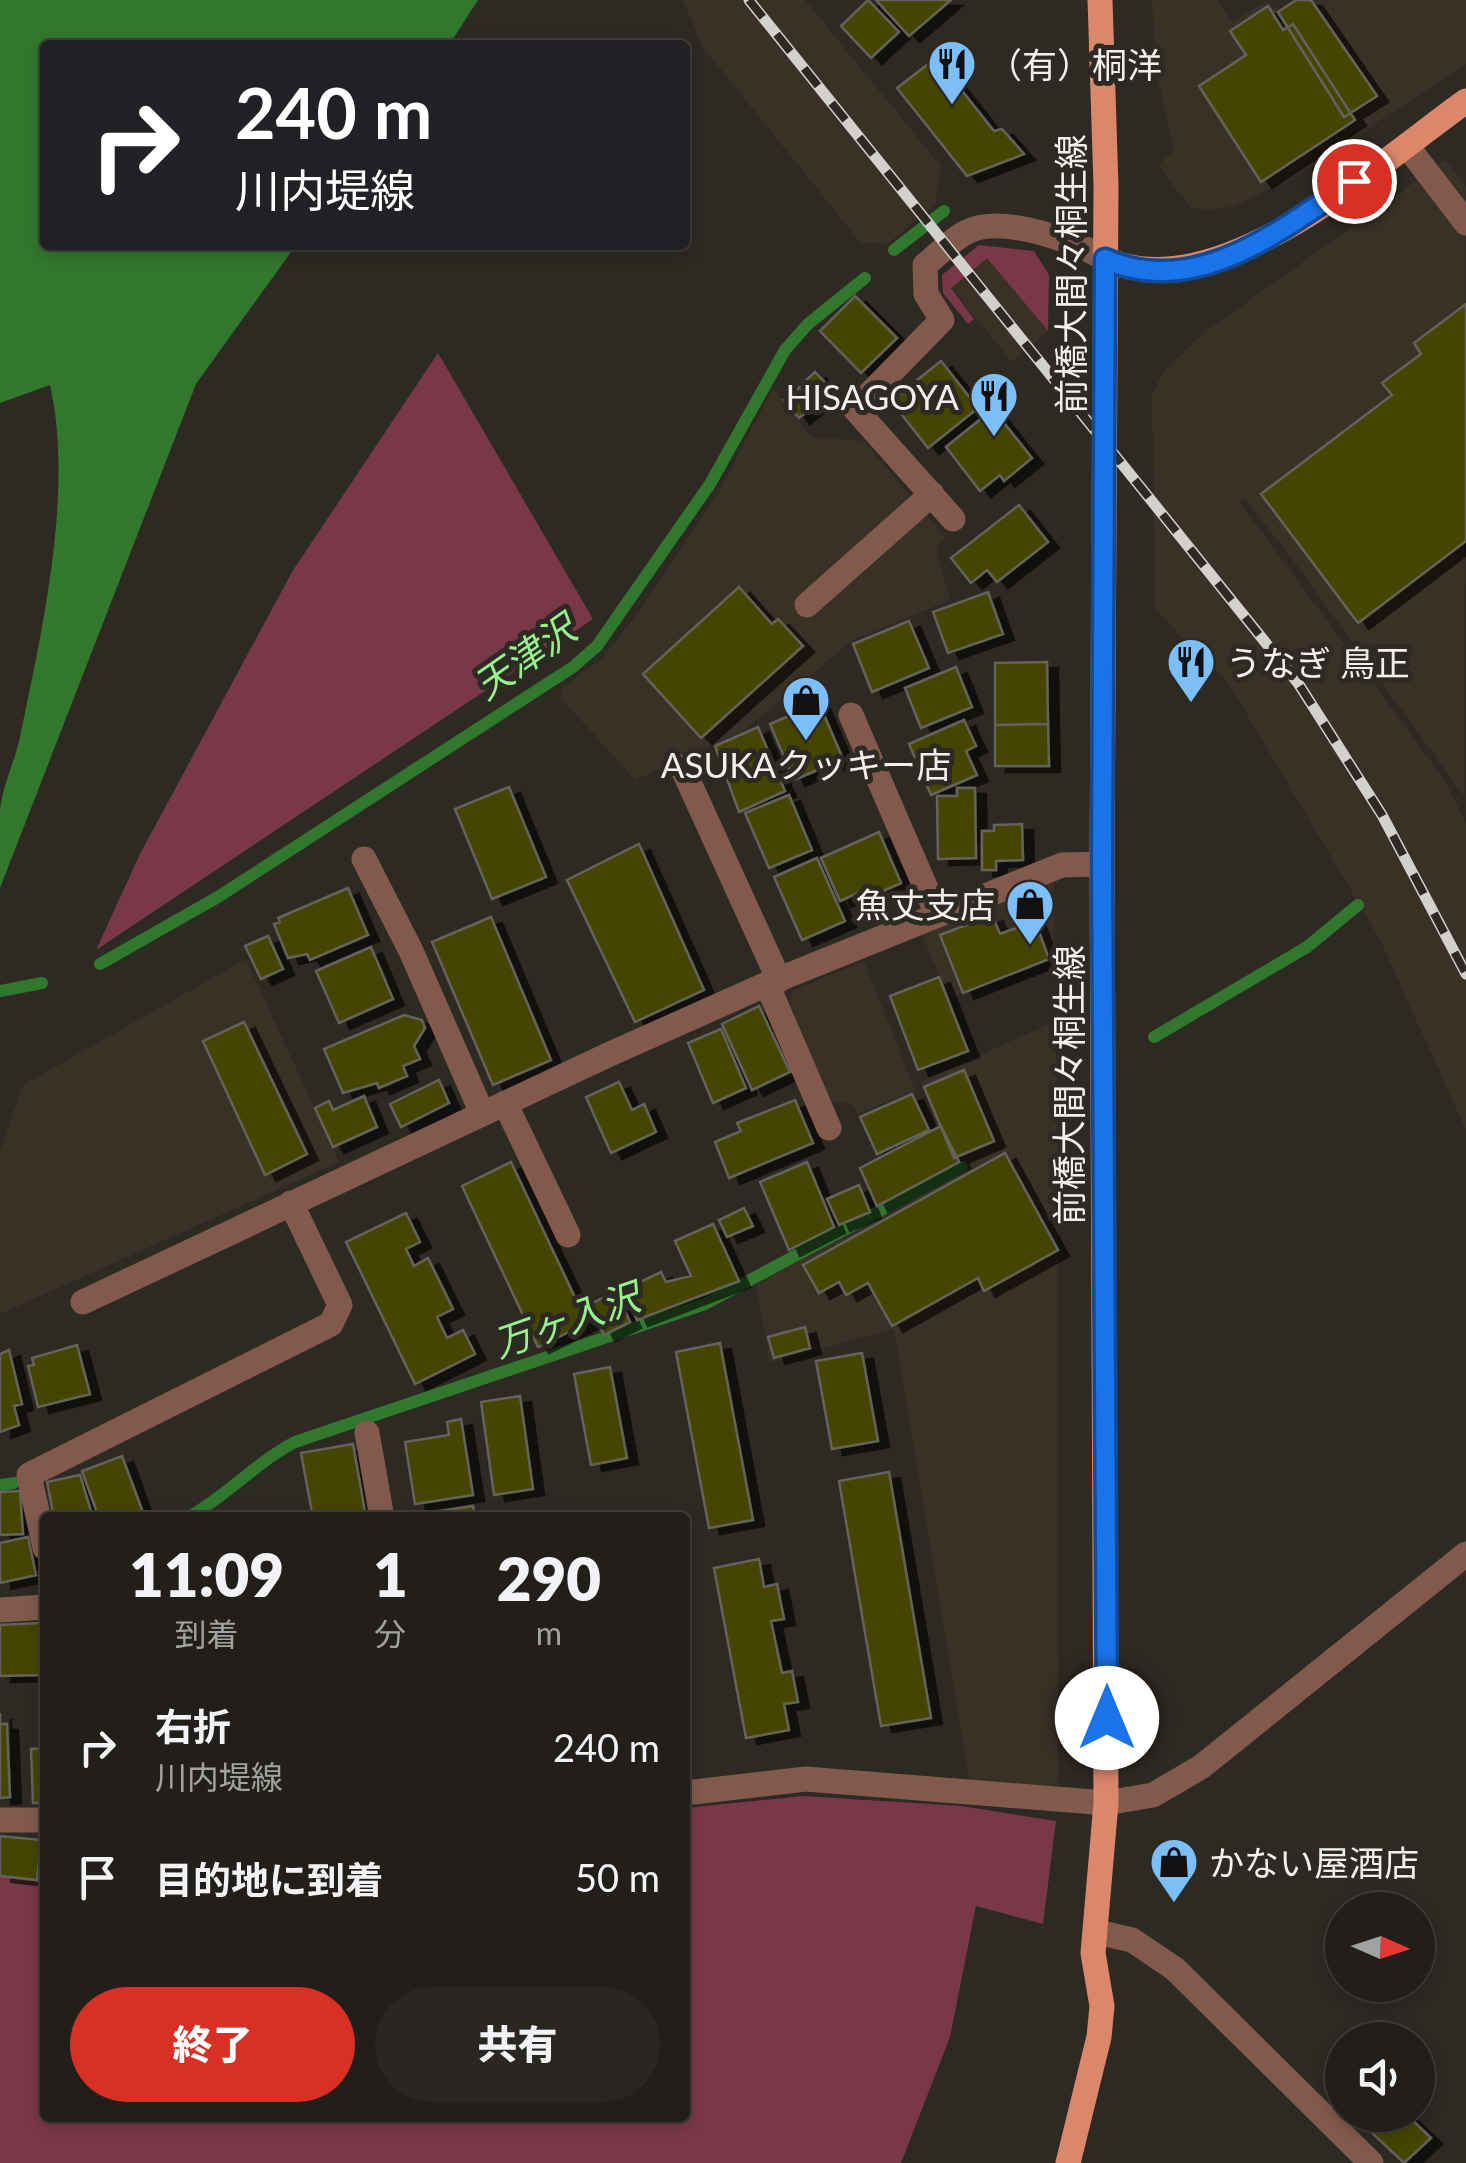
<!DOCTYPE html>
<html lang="ja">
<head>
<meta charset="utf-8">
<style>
  body { margin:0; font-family:Lato,"Noto Sans JP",sans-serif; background:#2a2723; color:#f1f3f6; height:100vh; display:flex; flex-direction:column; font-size:38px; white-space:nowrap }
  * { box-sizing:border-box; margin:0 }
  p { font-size:32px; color:#a2a2a2 }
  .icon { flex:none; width:55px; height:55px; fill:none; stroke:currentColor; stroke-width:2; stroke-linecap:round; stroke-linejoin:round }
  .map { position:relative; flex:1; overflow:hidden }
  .sheet { position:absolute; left:40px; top:1512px; width:650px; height:610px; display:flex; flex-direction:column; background:#221f1a; border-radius:10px; box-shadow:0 5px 15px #0003,0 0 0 2px #3f3d39 }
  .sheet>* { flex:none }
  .hud { position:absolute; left:40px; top:40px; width:650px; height:210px; border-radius:10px; box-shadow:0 5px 15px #0003,0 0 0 2px #3f3d39; background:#202124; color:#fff; overflow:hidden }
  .needle { width:65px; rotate:93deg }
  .buttons { position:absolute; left:1325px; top:1892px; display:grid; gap:20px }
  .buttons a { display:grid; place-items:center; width:110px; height:110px; border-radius:50%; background:#221f1a; box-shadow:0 5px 15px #0003,0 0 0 2px #3f3d39; font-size:50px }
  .pin { position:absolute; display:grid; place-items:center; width:85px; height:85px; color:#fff; margin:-42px; border:5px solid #fff; border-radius:50%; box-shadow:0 2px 10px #0007 }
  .me { position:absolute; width:110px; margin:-55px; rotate:0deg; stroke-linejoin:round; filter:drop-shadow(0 0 8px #0008) }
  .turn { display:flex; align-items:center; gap:35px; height:210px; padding:0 30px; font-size:45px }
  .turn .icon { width:130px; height:130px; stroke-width:2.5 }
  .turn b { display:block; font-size:70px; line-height:85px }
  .eta { display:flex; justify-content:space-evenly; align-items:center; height:170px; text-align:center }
  .eta b { font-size:60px; font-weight:800; line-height:70px }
  .action { display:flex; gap:20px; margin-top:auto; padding:20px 30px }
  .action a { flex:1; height:115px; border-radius:60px; background:#d93025; color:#fff; font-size:40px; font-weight:800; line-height:115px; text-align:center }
  .action a+a { background:#2a2723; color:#f1f3f6 }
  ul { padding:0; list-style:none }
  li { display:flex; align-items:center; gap:30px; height:130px; padding:0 30px }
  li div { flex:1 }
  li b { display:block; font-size:38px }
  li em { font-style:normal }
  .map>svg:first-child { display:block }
  .built { fill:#393126 }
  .green { fill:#793849 }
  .water { fill:#32772e }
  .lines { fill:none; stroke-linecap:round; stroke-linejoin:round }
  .stream { stroke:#32772e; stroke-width:12 }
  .building { fill:#454406; stroke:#63635b; stroke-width:2.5; filter:url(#shadow) }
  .minor { stroke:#825a4c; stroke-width:25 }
  .major { stroke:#da876c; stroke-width:25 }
  .rail-casing { stroke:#d3d1cd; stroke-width:11 }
  .rail { stroke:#2d2923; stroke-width:8; stroke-dasharray:22; stroke-linecap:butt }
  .route-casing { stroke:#114b97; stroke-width:25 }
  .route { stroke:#1a73e8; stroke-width:18 }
  .labels { text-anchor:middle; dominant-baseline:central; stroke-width:10; stroke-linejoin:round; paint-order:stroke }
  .poi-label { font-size:35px; fill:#f2f0ec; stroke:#2d2923; text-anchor:start }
  .street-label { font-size:35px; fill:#f2f0ec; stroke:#2d2923 }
  .water-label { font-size:38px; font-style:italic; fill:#96f08e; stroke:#2d2923 }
</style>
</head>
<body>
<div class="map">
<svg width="1466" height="2163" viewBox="0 0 1466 2163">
  <defs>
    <filter id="shadow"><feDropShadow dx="11" dy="6" stdDeviation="0" flood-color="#0009"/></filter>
  </defs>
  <rect width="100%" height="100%" fill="#2d2923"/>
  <!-- built -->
  <path class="built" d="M 683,0 L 805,0 L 941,166 L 935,204 L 888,244 L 860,242 L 702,46 Z
    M 1152,0 L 1217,0 L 1232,22 L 1267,1 L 1278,11 L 1294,0 L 1466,0 L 1466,64 L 1290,179 L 1232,207 L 1205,210 L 1190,207 L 1158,165 L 1174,150 L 1155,68 Z
    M 1445,160 L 1466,186 L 1464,796 L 1298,567 L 1245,498 L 1239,501 L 1445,781 L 1466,823 L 1466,1130 L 1379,938 L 1239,701 L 1223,675 L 1200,658 L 1155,608 L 1152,395 L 1164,371 L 1201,335 Z
    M 987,257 L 1048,331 L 1012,362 L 951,288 Z
    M 773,388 L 812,437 L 864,441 L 946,538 L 936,548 L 950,600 L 853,640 L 742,732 L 635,780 L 560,697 L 563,687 L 603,657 L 632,621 L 718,493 Z
    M 1054,881 L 1055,958 L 948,998 L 922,935 Z
    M 246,959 L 339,1162 L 0,1314 L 0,1150 L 23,1085 Z
    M 864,961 L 915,1090 L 857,1114 L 852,1104 L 829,1101 L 790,1002 L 792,991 Z
    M 1055,1021 L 1058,1118 L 1058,1788 L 969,1780 L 894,1329 L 770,1363 L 757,1289 L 757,1284 L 968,1170 L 964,1162 L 954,1168 L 921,1082 Z"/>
  <!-- green -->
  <path class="green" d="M 979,245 L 1034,251 L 1049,275 L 1048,331 L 987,258 L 951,288 L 974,319 L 968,324 L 943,293 L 942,275 Z
    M 438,353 L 593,619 L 96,950 L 140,854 L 292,572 Z
    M 803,1796 L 961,1806 L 1056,1821 L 1043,1924 L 976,1906 L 950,2037 L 901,2163 L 0,2163 L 0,1862 L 45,1867 L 45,2118 L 685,2118 L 685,1808 Z"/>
  <!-- water -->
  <path class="water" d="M 0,0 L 478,0 L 449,45 L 45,45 L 45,245 L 296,245 L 196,384 L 0,888 C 0,863 0,836 0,811 C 2,786 15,761 20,737 C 42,631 74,491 50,385 L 0,403 Z"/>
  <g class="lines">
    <!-- stream -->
    <path class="stream" d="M 894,250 L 944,211
      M 100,964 L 218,897 L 573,667 L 597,646 L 710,484 L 785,350 L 808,324 L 865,278
      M 0,991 L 42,983
      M 1154,1037 L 1307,947 L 1358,905
      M 0,1485 L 14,1483
      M 187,1518 C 227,1496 255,1463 295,1442 L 705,1304 L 962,1167"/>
  </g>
  <!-- building -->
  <path class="building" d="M 868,0 L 899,32 L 871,58 L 841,26 Z
    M 876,0 L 951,0 L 909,36 Z
    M 1296,0 L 1311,0 L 1377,96 L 1344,117 L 1278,12 Z
    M 1268,6 L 1283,30 L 1293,24 L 1355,120 L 1261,182 L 1199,86 L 1246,55 L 1230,31 Z
    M 936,58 L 994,131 L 1002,129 L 1024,154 L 967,176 L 897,88 Z
    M 855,296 L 897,338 L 861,373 L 820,331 Z
    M 1466,304 L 1466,541 L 1358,623 L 1261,494 L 1392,395 L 1382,383 L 1421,354 L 1414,343 Z
    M 941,361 L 978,408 L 928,448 L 891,401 Z
    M 815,372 L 837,395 L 825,407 L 803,383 Z
    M 800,387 L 814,406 L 799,418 L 784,400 Z
    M 993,409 L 1032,458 L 1004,481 L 1000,475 L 980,491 L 946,447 Z
    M 1019,505 L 1048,542 L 997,582 L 987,570 L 971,583 L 951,558 Z
    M 739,587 L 772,624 L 778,619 L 803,646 L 701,738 L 643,674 Z
    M 988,592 L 1003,634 L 948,653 L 933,612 Z
    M 909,621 L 929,668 L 872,692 L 853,644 Z
    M 1047,662 L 1048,724 L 995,725 L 995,663 Z
    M 956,667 L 972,707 L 921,728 L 905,688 Z
    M 819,703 L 843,759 L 794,780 L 770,724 Z
    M 964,720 L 976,746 L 966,751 L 977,775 L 931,795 L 909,744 Z
    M 1048,724 L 1049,766 L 995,766 L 995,725 Z
    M 758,727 L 785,791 L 739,812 L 715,746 Z
    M 509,787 L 546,877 L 492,899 L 455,809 Z
    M 957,788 L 975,788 L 976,858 L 938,859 L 937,796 L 957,796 Z
    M 789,795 L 812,850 L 769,868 L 745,813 Z
    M 1022,824 L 1023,860 L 996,861 L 996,870 L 982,870 L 982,831 L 994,831 L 994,825 Z
    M 879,832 L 901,883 L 872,896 L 869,888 L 840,901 L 821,858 Z
    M 639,844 L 704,990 L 635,1022 L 567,880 Z
    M 817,858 L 845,921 L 802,940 L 774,877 Z
    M 348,888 L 368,935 L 310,960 L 307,954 L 288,958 L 274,924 L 280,922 L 278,918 Z
    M 992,915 L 1000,934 L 1035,921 L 1049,959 L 963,993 L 940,935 Z
    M 491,917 L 551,1060 L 493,1085 L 432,942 Z
    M 268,936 L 283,969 L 261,979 L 245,946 Z
    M 371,947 L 393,999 L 339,1023 L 316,971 Z
    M 939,977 L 968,1051 L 918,1070 L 890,996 Z
    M 759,1006 L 790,1072 L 752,1090 L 722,1024 Z
    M 404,1015 L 422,1020 L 425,1028 L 414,1046 L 420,1059 L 403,1066 L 407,1076 L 379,1088 L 377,1083 L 343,1093 L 324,1049 Z
    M 244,1022 L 307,1154 L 265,1175 L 203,1041 Z
    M 721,1029 L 746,1088 L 713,1103 L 688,1043 Z
    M 964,1070 L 994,1141 L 954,1158 L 924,1087 Z
    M 439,1080 L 449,1103 L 401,1127 L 390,1104 Z
    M 619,1082 L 632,1110 L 644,1104 L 656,1132 L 611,1153 L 586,1097 Z
    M 912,1094 L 929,1130 L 877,1154 L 860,1117 Z
    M 364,1096 L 377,1127 L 333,1147 L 315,1108 L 329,1101 L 333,1110 Z
    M 795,1100 L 813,1143 L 729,1178 L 715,1142 L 741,1131 L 737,1123 Z
    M 941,1126 L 959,1162 L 877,1206 L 860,1168 Z
    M 1005,1153 L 1058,1250 L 984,1291 L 978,1278 L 892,1326 L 868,1283 L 846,1295 L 839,1282 L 819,1293 L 803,1265 Z
    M 511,1162 L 587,1323 L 538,1347 L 462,1186 Z
    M 807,1162 L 834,1227 L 789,1250 L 760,1182 Z
    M 859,1185 L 870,1212 L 839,1225 L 827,1199 Z
    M 744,1208 L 753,1226 L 727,1237 L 719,1220 Z
    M 406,1213 L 420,1242 L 406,1249 L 414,1266 L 428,1258 L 453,1309 L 437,1317 L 447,1338 L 463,1330 L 475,1354 L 415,1384 L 346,1242 Z
    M 713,1224 L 739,1281 L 637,1320 L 623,1290 L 661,1272 L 666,1282 L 691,1276 L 675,1241 Z
    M 616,1291 L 630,1322 L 604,1335 L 589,1305 Z
    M 805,1327 L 810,1348 L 774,1358 L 768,1337 Z
    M 720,1343 L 753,1520 L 709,1528 L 676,1352 Z
    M 77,1345 L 90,1394 L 38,1407 L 28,1366 L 34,1365 L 32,1358 Z
    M 9,1350 L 22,1404 L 14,1406 L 19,1425 L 0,1432 L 0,1354 Z
    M 862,1353 L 878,1441 L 832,1449 L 816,1361 Z
    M 610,1367 L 627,1458 L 591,1465 L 574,1374 Z
    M 520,1396 L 533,1489 L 494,1495 L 481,1402 Z
    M 461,1419 L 473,1495 L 415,1504 L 405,1442 L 449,1435 L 447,1422 Z
    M 353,1444 L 366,1518 L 313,1518 L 301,1453 Z
    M 122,1456 L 145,1518 L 99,1518 L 82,1471 Z
    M 889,1472 L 931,1718 L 881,1726 L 839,1481 Z
    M 80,1475 L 93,1518 L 54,1518 L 47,1482 Z
    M 20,1491 L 23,1534 L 0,1535 L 0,1492 Z
    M 473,1506 L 475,1518 L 408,1518 L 408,1516 Z
    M 28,1537 L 36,1575 L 0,1583 L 0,1543 Z
    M 759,1559 L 764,1587 L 777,1584 L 784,1619 L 771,1621 L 782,1673 L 792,1671 L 798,1702 L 784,1704 L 789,1730 L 746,1738 L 714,1568 Z
    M 40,1623 L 41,1675 L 0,1676 L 0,1625 Z
    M 0,1713 L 0,1724 L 7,1724 L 10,1797 L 0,1798 Z
    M 45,1748 L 45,1803 L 33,1803 L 31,1749 Z
    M 0,1836 L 41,1840 L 37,1880 L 0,1876 Z
    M 1353,2115 L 1407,2115 L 1431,2138 L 1404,2163 Z"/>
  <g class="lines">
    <!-- minor -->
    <path class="minor" d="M 1407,146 L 1466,223
      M 953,519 L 855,409 L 942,320 L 926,294 L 925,265 C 939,254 953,238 969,231 C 1003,215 1076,241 1105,259
      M 807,605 L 932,494
      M 851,715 L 937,914
      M 682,767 L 779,980
      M 364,859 L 411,951 L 482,1113
      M 767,984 L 829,1128
      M 505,1103 L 568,1235
      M 83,1302 L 610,1054 L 767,984 L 1062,865 L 1102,864
      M 367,1433 L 382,1518
      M 45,1548 L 29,1475 L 331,1324 L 340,1305 L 291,1203
      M 0,1610 L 45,1607
      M 685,1793 L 806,1779 L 1106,1803 L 1153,1795 L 1201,1767 L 1466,1554
      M 0,1820 L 45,1820
      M 1097,1932 L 1132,1940 L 1175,1969 L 1371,2163"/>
    <!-- major -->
    <path class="major" d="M 1105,259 C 1217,310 1378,164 1466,101
      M 1068,2163 L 1099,2037 L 1102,2006 L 1093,1953 L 1106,1803 L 1102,864 L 1106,186 L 1100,0"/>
    <!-- rail casing -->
    <g class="rail-casing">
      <path id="rail" d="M 749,0 L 1298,683 L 1382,815 L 1466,974"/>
    </g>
    <!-- rail -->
    <use href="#rail" class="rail"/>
  </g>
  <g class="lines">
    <!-- route casing -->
    <g class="route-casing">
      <path id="route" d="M 1107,1718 L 1102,864 L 1105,259 C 1196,300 1282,229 1354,181"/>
    </g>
    <!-- route -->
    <use href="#route" class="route"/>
  </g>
  <!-- icons -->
  <defs>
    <g id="restaurant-pin" transform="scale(2.5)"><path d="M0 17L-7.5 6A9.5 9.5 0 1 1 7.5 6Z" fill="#7bbef8" stroke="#2d2923"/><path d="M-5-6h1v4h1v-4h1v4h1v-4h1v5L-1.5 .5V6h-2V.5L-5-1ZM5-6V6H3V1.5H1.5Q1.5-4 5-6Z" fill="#111"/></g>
    <g id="shop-pin" transform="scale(2.5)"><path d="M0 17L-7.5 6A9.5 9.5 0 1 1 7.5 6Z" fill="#7bbef8" stroke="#2d2923"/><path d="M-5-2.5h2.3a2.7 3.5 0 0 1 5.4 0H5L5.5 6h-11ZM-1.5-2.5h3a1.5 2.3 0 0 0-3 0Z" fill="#111"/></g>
  </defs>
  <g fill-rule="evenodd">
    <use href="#restaurant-pin" x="952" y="64"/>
    <use href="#restaurant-pin" x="994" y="396"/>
    <use href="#restaurant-pin" x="1191" y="662"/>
    <use href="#shop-pin" x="806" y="700"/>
    <use href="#shop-pin" x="1030" y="904"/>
    <use href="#shop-pin" x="1174" y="1862"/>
  </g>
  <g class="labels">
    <!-- poi labels -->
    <g class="poi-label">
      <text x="987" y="64">（有）桐洋</text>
      <text x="959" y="396" text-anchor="end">HISAGOYA</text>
      <text x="1226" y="662">うなぎ 鳥正</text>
      <text x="806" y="764" text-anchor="middle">ASUKAクッキー店</text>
      <text x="995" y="904" text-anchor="end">魚丈支店</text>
      <text x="1209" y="1862">かない屋酒店</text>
    </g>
    <!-- street labels -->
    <g class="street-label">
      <text transform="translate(1070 274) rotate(-90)">前橋大間々桐生線</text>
      <text transform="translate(1068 1085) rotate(-90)">前橋大間々桐生線</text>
    </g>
    <!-- water labels -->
    <g class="water-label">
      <text transform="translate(524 656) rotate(-35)">天津沢</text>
      <text transform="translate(566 1319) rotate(-19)">万ヶ入沢</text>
    </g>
  </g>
</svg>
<div class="buttons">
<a><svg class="needle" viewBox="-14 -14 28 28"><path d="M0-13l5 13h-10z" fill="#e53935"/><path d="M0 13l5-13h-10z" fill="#a2a2a2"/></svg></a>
<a><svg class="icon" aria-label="sound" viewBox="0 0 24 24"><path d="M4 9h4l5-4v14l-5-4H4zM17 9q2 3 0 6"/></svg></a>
</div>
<div class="pin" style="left:1354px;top:181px;background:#d93025"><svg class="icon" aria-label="arrive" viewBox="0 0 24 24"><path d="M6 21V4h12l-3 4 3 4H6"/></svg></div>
<svg class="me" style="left:1107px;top:1718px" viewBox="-20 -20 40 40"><circle r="19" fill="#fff"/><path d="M0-13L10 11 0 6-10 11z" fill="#1a73e8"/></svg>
<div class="hud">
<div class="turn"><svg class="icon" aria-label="right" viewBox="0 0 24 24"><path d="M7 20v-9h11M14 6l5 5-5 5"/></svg><div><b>240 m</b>川内堤線</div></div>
</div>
<section class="sheet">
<div class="eta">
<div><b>11:09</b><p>到着</p></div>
<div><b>1</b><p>分</p></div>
<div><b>290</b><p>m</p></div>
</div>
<ul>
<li><svg class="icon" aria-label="right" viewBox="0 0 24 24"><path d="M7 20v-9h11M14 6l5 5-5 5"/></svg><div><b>右折</b><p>川内堤線</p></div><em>240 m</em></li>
<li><svg class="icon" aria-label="arrive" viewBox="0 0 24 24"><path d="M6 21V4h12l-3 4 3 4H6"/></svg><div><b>目的地に到着</b></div><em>50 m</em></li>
</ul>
<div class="action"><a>終了</a><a>共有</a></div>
</section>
</div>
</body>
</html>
